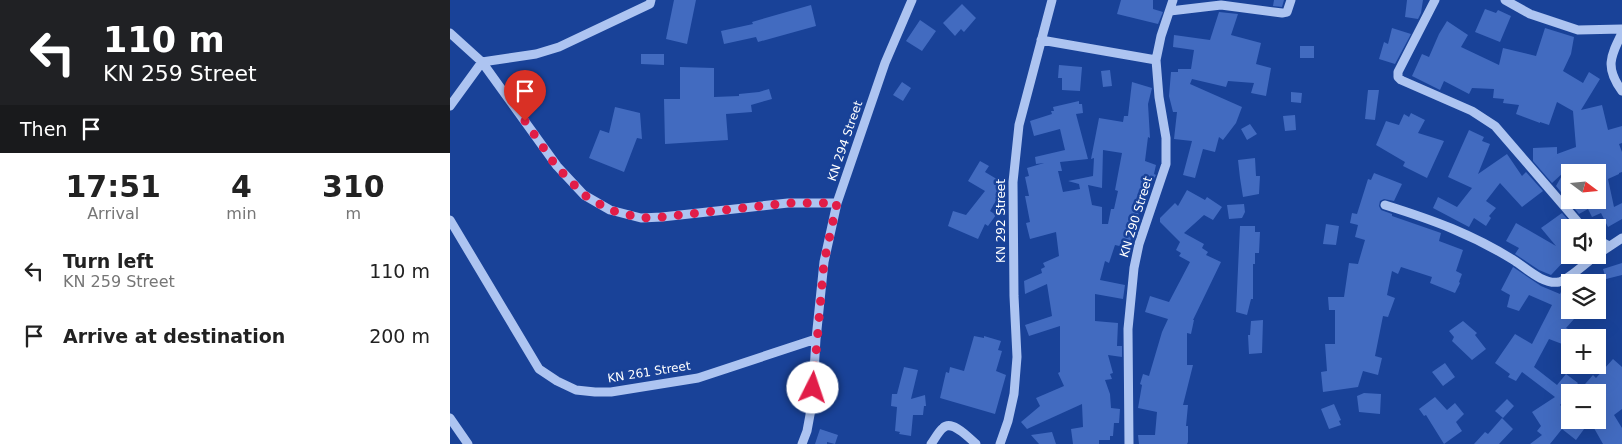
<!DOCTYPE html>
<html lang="en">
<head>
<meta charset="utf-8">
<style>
  body { margin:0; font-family:"DejaVu Sans",sans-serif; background:#f2f2f2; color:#222; height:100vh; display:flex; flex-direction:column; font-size:19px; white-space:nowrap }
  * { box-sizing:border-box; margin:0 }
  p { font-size:16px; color:#767676 }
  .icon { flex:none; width:28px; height:28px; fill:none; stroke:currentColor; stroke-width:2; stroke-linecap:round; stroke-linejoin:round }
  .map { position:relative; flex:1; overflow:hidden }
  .drawer { display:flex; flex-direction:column; background:#fff; width:450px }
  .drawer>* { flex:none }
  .top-card { background:#202124; color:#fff; overflow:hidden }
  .needle { width:32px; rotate:106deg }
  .tools { position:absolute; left:1111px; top:164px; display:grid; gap:10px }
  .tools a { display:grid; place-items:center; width:45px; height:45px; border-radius:0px; background:#fff; box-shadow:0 5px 20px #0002; font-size:25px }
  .pin { position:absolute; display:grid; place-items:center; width:42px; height:42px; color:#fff; margin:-51px -21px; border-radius:50% 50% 50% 0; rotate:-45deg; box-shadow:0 0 5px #0007 }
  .pin .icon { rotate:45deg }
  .me { position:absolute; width:55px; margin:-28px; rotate:4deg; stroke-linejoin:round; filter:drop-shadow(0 0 4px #0008) }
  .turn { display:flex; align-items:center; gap:18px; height:105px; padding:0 20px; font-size:22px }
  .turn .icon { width:65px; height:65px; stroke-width:2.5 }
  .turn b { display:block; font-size:35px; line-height:42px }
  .then { display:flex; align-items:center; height:48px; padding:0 20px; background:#0003; gap:10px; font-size:19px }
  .eta { display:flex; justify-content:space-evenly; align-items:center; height:85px; text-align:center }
  .eta b { font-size:30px; font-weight:700; line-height:35px }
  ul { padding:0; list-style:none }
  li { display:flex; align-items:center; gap:15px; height:65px; padding:0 20px }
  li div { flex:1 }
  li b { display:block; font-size:19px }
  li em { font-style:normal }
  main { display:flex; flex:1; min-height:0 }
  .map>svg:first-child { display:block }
  .building { fill:#426bc0; fill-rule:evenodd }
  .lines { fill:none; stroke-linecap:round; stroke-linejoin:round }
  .minor { stroke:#adc4f1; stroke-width:9 }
  .route { stroke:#e11d48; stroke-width:9; stroke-dasharray:0 16.2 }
  .labels { text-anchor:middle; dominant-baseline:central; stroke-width:5; stroke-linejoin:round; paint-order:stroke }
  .street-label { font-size:12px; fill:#fff; stroke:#194298 }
</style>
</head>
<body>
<main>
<section class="drawer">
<div class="top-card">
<div class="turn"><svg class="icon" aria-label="left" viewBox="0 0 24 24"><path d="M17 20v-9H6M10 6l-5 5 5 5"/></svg><div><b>110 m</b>KN 259 Street</div></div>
<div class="then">Then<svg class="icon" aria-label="arrive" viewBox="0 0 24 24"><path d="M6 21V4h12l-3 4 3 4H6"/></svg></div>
</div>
<div class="eta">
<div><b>17:51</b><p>Arrival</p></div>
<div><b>4</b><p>min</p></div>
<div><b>310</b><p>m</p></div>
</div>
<ul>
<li><svg class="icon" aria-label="left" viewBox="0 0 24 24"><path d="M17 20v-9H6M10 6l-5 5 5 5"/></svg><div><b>Turn left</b><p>KN 259 Street</p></div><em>110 m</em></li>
<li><svg class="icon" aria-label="arrive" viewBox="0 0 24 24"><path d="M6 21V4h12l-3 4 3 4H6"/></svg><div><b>Arrive at destination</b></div><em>200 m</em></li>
</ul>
</section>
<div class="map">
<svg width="1172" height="444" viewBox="0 0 1172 444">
  <rect width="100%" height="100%" fill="#194298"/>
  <!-- building -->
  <path class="building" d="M 224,0 L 246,0 L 237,44 L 216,39 Z
    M 671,0 L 703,0 L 703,9 L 713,12 L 708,24 L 667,14 Z
    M 824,0 L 834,0 L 832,7 L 823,6 Z
    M 957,0 L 973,0 L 971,13 L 968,19 L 955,17 Z
    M 512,4 L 526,18 L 514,32 L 511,29 L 505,36 L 493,23 Z
    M 361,5 L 366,26 L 308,42 L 306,37 L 274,44 L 271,31 L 303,24 L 302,22 Z
    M 1035,9 L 1046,13 L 1048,10 L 1061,16 L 1050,42 L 1025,32 Z
    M 769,12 L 788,14 L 781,35 L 811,43 L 806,64 L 821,68 L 816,96 L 801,93 L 804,83 L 778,81 L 776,87 L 742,79 L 740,84 L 792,107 L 786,123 L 773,140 L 769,137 L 765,152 L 753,149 L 745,178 L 733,175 L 742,141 L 724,139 L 727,112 L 723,112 L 719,96 L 721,72 L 728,72 L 728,69 L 741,69 L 744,50 L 723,47 L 724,35 L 760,40 Z
    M 470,20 L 486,31 L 472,51 L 456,41 Z
    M 997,21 L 1018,35 L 1011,47 L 1049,65 L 1053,48 L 1086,56 L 1095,28 L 1124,37 L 1121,54 L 1113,71 L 1133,83 L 1139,72 L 1150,79 L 1131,110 L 1152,105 L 1158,130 L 1172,126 L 1172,143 L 1169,144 L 1172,152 L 1172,172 L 1169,173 L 1169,174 L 1158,179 L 1164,207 L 1172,203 L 1172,219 L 1158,227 L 1151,213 L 1142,217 L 1138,209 L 1129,214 L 1106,186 L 1114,172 L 1102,183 L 1083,161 L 1083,148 L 1107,147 L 1107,154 L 1126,147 L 1123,111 L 1107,102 L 1099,125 L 1090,122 L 1090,123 L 1066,114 L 1069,105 L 1053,103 L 1054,99 L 1043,98 L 1044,89 L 1022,88 L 1019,94 L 994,81 L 990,90 L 962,76 L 972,54 L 979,57 L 989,34 ZM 1120,172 L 1148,172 L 1148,200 L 1120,200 Z
    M 942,28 L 961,34 L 945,64 L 929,59 L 934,42 L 938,44 Z
    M 850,46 L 864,46 L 864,58 L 850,58 Z
    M 191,54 L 214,54 L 214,65 L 191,64 Z
    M 609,65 L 632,67 L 630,91 L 612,90 L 612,78 L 608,78 Z
    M 230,67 L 264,68 L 264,97 L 289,96 L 289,94 L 309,92 L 319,89 L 322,99 L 301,105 L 302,112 L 276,114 L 278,140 L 215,144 L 214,99 L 230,99 Z
    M 660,70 L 662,86 L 653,87 L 651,71 Z
    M 452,82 L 461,88 L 453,101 L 443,95 Z
    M 682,82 L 702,88 L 698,104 L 700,138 L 698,137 L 695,161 L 706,165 L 704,174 L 706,175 L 698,190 L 694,206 L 692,204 L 678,248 L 665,245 L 659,263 L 655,261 L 650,280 L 675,285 L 673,299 L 645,294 L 645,321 L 668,323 L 667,346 L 672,346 L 672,357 L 658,355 L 663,373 L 660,374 L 662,379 L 655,380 L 660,394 L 661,408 L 670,409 L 669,423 L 664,423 L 663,436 L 660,436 L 660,440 L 649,440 L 649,444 L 623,444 L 621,429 L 633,427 L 632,404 L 577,429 L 571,422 L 590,406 L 586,398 L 614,386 L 608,373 L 610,372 L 610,326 L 579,336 L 575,325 L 602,316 L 597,284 L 575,294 L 574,281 L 592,273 L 591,269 L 595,267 L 593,263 L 609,256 L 606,232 L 580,239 L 576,223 L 580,222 L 575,196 L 579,196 L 575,177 L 579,176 L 577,168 L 594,163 L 586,164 L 585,157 L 615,150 L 610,129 L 584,136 L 580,121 L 602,114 L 601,111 L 604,111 L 603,107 L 629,101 L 629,104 L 632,104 L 633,113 L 626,114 L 638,159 L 610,162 L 612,171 L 608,171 L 613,192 L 630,189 L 629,184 L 618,181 L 643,176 L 644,158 L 641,159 L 649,118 L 673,122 L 674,116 L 678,116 ZM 653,150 L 672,153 L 665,190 L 668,191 L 664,209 L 661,209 L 658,224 L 652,224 L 652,207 L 642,205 L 638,185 L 652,188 Z
    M 918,90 L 929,90 L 925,120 L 915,119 Z
    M 841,92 L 852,93 L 851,103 L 841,102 Z
    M 165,107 L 190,113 L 192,139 L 187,138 L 174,172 L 139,158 L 150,130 L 159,133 Z
    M 961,113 L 975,120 L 968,133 L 994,141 L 977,178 L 953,166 L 955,162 L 926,145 L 936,121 L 949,125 L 954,114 L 959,117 Z
    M 845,115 L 846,130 L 835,131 L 833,116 Z
    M 800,124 L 807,134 L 797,140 L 791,129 Z
    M 1019,130 L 1034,137 L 1032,141 L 1040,144 L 1028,174 L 1057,154 L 1072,176 L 1076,172 L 1093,191 L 1072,207 L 1050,183 L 1036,201 L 1046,208 L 1039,216 L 1041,218 L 1036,226 L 1024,218 L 1019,227 L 983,208 L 988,197 L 1007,207 L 1022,188 L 998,177 Z
    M 805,158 L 806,176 L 810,176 L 809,194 L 793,197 L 790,178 L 788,160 Z
    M 530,161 L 539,166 L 535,172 L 550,181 L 547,187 L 552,190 L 540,211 L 546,215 L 538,226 L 535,224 L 528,239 L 498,226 L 503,211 L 516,215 L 535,191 L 518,181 Z
    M 924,173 L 952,184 L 944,201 L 934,199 L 930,201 L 929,206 L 931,210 L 942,214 L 942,216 L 991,233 L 989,241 L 1013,250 L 1006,271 L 1012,274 L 1009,282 L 1010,283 L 1005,293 L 980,283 L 982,277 L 951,267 L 948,274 L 942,271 L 937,295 L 945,298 L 938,317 L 933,316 L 925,356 L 932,358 L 928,375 L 913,371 L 908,387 L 873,392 L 871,372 L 877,371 L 875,344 L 885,344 L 885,310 L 879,310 L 878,297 L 894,297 L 899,263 L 908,264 L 915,240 L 905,237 L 908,225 L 900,223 L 902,213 L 907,214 L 918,179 L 921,180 Z
    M 737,190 L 755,200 L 757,197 L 772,207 L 763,220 L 754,215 L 734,233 L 754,244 L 752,248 L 758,252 L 756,255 L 771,262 L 743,320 L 744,320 L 741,334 L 737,333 L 737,365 L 743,365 L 733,405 L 738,405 L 736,426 L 738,426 L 738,442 L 737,444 L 689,444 L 688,435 L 705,435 L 707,412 L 688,408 L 692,385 L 690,384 L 693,374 L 699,376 L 712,332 L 718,319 L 695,312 L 700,296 L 719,302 L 740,262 L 729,256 L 731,253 L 726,250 L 730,242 L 710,222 L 710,218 L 725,203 L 728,206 Z
    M 794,204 L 795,212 L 792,218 L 779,219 L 777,205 Z
    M 1112,213 L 1120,222 L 1120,261 L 1117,258 L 1101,275 L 1089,270 L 1065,254 L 1069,248 L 1056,241 L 1066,223 L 1106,246 L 1091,228 Z
    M 876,224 L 889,226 L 886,245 L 873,244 Z
    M 790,226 L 805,226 L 805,232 L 810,232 L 809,253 L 805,253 L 805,264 L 803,264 L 803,299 L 801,299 L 797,315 L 786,312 Z
    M 1172,263 L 1172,275 L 1156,279 L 1153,269 Z
    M 1063,267 L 1091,286 L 1110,294 L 1111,292 L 1120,297 L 1120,310 L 1132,310 L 1116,328 L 1138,338 L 1120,338 L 1120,347 L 1099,339 L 1084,367 L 1107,385 L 1116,374 L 1128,383 L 1110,405 L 1120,414 L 1120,420 L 1148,420 L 1148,392 L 1128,392 L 1143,375 L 1146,378 L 1163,359 L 1172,367 L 1172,409 L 1164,415 L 1172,428 L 1172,444 L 1153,444 L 1140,421 L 1126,440 L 1112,429 L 1100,444 L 1080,444 L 1092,435 L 1087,431 L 1091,426 L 1082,412 L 1105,397 L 1072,372 L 1066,381 L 1058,377 L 1060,374 L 1045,363 L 1065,334 L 1082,344 L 1102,305 L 1079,295 L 1069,311 L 1057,307 L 1060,295 L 1051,290 Z
    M 813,320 L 812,353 L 799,354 L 798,335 L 800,335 L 801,321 Z
    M 1013,321 L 1027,333 L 1025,335 L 1036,349 L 1022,360 L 1002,341 L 1004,337 L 999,331 Z
    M 524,336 L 534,338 L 534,336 L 551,341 L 548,350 L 552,351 L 546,371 L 556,375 L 545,414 L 490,398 L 496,372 L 499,373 L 500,367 L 514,371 Z
    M 995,363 L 1005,377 L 993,386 L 982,372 Z
    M 454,367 L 468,370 L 461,399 L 475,395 L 476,406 L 474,406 L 473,415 L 463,415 L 461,436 L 449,434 L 450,432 L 445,431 L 447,407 L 441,406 L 442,394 L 447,394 Z
    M 914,393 L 931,394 L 930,414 L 909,412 L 907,396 Z
    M 985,397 L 997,410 L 1005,403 L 1014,414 L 1006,422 L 1012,431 L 994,444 L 976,415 L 974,416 L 969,409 Z
    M 1057,399 L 1064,406 L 1053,418 L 1045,411 Z
    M 884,404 L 891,420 L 889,421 L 891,425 L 879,429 L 871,409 Z
    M 1052,418 L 1063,429 L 1049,444 L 1024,444 L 1035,432 L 1038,434 Z
    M 370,429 L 388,435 L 385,444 L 377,442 L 377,444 L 365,444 Z
    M 602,432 L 606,444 L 589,444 L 581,435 Z"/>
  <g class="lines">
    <!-- minor -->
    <path class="minor" d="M 985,0 L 948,72 L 948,77 L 951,80 L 1022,111 L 1045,126 L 1133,228
      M 1055,0 L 1080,14 L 1128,30 L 1172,29
      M 720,11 L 771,5 L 832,13 L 837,12 L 841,0
      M 0,33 L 32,62 L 107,166 L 134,195 L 160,210 L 191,218 L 212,217 L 338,203 L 387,203
      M 1172,33 C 1160,57 1155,68 1172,91
      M 591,40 L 706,60
      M 0,106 L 32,62 L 86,54 L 109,47 L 200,4 L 201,0
      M 935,205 C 983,220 1022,234 1065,261 C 1077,269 1094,285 1109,282 C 1117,280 1139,261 1146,255
      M 0,220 L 89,369 L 107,381 L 126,390 L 145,392 L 161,392 L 248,378 L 366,339
      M 1148,240 L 1159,246
      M 1148,254 L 1172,238
      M 0,418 L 18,444
      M 352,444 L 357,431 L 362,404 L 366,339 L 374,262 L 387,203 L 435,63 L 462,0
      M 481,444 C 485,439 488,432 493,428 C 502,419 519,438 526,444
      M 550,444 L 558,421 L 564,394 L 567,357 L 564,296 L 563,182 L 569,125 L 602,0
      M 679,444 L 678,329 L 684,268 L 689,244 L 716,164 L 716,138 L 709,97 L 706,60 L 711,36 L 723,0"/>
  </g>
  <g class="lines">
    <!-- route -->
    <path class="route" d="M 75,121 L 106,166 L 134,195 L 160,210 L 175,214 L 191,218 L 212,217 L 338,203 L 387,203 L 374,262 L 363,388"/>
  </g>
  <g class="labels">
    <!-- street labels -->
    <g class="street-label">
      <text transform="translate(395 141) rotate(-71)">KN 294 Street</text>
      <text transform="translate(686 217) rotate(-73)">KN 290 Street</text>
      <text transform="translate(551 221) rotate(-90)">KN 292 Street</text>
      <text transform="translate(199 372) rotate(-9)">KN 261 Street</text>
    </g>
  </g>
</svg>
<div class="tools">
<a><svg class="needle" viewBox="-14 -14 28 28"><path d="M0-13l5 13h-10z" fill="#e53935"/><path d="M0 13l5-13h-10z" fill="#767676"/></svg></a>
<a><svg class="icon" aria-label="sound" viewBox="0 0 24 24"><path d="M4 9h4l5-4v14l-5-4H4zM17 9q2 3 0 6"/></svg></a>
<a><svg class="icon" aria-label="layers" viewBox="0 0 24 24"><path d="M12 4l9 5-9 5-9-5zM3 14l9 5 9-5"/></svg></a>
<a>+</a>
<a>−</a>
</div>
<div class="pin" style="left:75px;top:121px;background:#d93025"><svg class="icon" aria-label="arrive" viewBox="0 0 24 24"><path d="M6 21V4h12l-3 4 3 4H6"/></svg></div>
<svg class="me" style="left:363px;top:388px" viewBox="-20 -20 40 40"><circle r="19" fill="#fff"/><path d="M0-13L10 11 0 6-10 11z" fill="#e11d48"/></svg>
</div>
</main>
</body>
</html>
